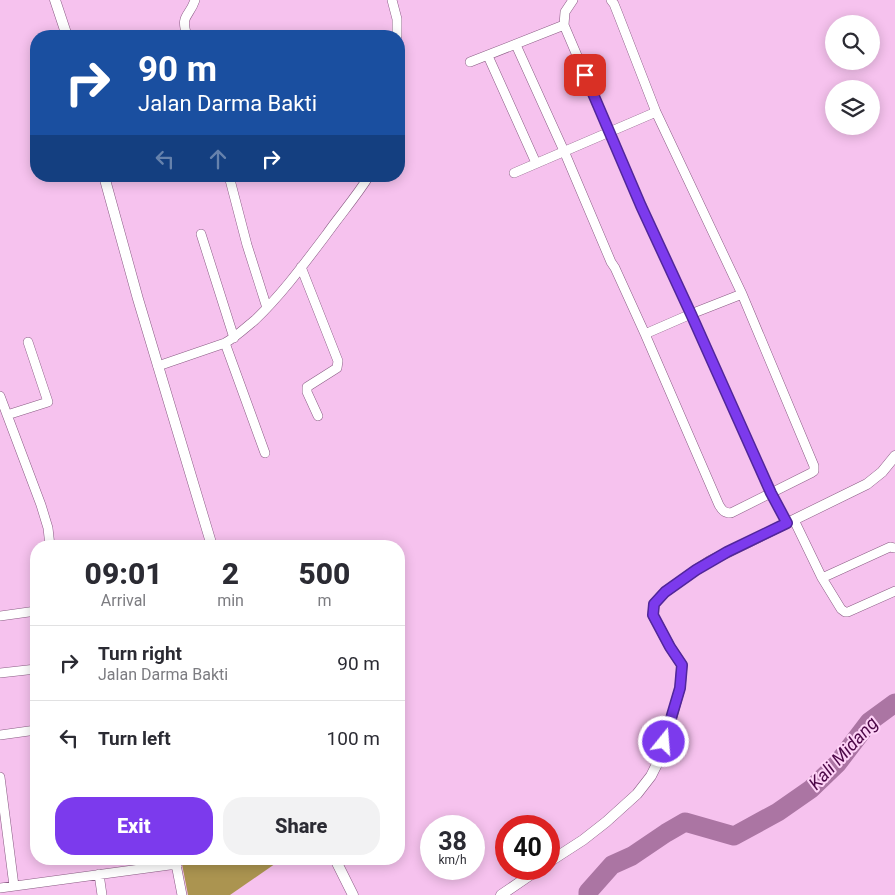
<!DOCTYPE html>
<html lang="en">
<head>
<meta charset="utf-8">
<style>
  body { margin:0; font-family:Roboto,sans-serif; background:#f2f2f3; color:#2b2b33; height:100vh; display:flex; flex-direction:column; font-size:19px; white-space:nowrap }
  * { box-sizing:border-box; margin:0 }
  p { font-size:16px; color:#7c7c81 }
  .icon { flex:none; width:28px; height:28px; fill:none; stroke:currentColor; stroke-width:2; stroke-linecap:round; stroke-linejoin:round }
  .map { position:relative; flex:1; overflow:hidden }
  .drawer { position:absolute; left:30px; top:540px; width:375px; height:325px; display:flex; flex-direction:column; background:#fff; border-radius:20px; box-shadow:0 2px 12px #0003 }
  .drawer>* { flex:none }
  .hud { position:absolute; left:30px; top:30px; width:375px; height:152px; border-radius:20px; box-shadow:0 2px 12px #0003; background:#1a4fa0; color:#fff; overflow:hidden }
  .controls { position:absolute; left:825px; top:15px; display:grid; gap:10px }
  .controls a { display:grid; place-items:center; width:55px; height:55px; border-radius:50%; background:#fff; box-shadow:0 2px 12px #0003; font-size:25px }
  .speed { position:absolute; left:420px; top:815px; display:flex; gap:10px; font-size:25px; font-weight:700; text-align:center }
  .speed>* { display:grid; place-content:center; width:65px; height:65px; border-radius:50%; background:#fff; box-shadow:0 2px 12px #0003; line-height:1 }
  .speed small { font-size:12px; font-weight:400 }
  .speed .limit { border:8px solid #d22; background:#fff; color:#111 }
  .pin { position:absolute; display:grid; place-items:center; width:42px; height:42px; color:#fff; margin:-21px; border-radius:10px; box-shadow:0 2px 8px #0006 }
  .me { position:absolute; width:55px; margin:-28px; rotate:17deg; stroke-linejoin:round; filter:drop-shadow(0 0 4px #0008) }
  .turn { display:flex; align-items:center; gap:18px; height:105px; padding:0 25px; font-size:22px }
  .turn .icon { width:65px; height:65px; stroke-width:2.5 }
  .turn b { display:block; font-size:35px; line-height:42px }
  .lanes { display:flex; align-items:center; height:48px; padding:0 25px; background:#0003; justify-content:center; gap:25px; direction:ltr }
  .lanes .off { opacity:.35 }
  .eta { display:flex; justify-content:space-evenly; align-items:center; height:85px; text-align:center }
  .eta b { font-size:30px; font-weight:800; line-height:35px }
  .cta { display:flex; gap:10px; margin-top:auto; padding:10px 25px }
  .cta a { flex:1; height:58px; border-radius:20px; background:#7c3aed; color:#fff; font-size:20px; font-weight:800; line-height:58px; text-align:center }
  .cta a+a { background:#f2f2f3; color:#2b2b33 }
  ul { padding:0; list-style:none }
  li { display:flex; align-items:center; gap:15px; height:75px; padding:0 25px; border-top:1px solid #e1e1e2 }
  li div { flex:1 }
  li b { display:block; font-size:19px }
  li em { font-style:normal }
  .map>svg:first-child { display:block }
  .forest { fill:#ab9450 }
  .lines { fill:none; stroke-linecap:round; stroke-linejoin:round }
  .river { stroke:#ab75a3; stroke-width:19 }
  .minor-casing { stroke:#8a5c84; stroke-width:10 }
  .tertiary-casing { stroke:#8a5c84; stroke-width:11 }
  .minor { stroke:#fff; stroke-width:9 }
  .tertiary { stroke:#fff; stroke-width:10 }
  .route-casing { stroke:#51269a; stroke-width:12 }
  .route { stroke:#7c3aed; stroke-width:9 }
  .labels { text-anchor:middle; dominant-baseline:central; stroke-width:4; stroke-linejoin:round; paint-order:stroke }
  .water-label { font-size:18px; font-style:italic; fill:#4c0847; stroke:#fed3f7 }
</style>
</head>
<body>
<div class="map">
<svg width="895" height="895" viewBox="0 0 895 895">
  <rect width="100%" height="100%" fill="#f6c2ee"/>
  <!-- forest -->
  <path class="forest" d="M 181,859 L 282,859 L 230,895 L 188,895 Z"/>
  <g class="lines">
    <!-- river -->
    <path class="river" d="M 588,895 L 588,892 L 612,865 L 632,856 L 666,833 L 685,822 L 734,836 L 778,812 L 811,789 L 837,764 L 869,722 L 895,703"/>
    <!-- minor casing -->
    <g class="minor-casing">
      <path id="minor" d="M 392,0 L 397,19 L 397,36
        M 573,0 L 565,12 L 564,25 L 641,206 L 691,314 L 771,493 L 787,523
        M 187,36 C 180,14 189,18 195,0
        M 516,45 L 564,151 L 611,262 L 615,268 L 645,334 L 719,505 C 722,510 724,513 731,513 L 811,473 L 814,471 L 814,466 L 742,294 L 656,112 L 618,14 L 614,4 L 611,0
        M 488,56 L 536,163
        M 470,62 L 564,25
        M 514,173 L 656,112
        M 229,176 L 247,245 L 267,308
        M 201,234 L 234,338
        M 301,267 L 338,361 L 337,368 L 307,387 L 307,392 L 318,416
        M 645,334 L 691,314 L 742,294
        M 225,343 L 265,453
        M 158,366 L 225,343 C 236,337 245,328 255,320 C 282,294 304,264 326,235 C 340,215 356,197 369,176
        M 0,396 L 41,505 L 48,528 L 50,546
        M 7,415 L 48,402 L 28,342
        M 794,520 L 822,578 L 841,609 L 845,612 L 848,612 L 895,591
        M 822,578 L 890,547 L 895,548
        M 0,616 L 36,611
        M 0,673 L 36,669
        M 0,735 L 36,730
        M 0,777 L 14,886
        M 175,859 L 182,895
        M 99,874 L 102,895
        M 0,888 L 177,864"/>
    </g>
    <!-- tertiary casing -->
    <g class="tertiary-casing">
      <path id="tertiary" d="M 55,0 L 67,36
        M 104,176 L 138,299 L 212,546
        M 335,859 L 353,895
        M 549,862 L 583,840 L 606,822 L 637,794 L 651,776 L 660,758 L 680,688 L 682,665 L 670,647 L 653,615 L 654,604 L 665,592 L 696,570 L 710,561 L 867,484 L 882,472 L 895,456
        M 501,895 L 539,869"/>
    </g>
    <!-- minor -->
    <use href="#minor" class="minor"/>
    <!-- tertiary -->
    <use href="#tertiary" class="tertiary"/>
  </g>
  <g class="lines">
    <!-- route casing -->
    <g class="route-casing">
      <path id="route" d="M 585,75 L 641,206 L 691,314 L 771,493 L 787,523 L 727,552 L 696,570 L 665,592 L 654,604 L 653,615 L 670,647 L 682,665 L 680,688 L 664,742"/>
    </g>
    <!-- route -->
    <use href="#route" class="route"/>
  </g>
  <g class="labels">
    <!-- water labels -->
    <g class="water-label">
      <text transform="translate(843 753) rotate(-47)">Kali Midang</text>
    </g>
  </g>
</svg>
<div class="controls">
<a><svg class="icon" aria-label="search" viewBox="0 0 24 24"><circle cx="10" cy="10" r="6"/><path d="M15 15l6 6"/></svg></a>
<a><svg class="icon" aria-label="layers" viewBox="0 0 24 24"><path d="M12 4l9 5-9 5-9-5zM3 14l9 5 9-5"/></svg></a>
</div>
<div class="speed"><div>38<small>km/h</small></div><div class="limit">40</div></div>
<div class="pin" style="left:585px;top:75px;background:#d93025"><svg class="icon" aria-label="arrive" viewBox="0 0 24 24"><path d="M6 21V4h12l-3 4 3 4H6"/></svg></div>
<svg class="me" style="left:664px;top:742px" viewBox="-20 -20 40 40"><circle r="17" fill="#7c3aed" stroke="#fff" stroke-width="3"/><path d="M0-11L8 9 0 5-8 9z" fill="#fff"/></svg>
<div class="hud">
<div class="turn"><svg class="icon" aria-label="right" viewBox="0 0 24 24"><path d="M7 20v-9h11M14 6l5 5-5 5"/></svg><div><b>90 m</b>Jalan Darma Bakti</div></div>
<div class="lanes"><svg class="icon off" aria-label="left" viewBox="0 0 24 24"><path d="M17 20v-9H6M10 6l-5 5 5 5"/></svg><svg class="icon off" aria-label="ahead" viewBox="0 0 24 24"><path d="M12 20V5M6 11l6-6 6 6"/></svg><svg class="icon" aria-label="right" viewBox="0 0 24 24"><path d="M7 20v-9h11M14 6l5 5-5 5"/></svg></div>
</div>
<section class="drawer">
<div class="eta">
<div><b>09:01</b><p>Arrival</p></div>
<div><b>2</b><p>min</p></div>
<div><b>500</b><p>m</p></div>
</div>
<ul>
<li><svg class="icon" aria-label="right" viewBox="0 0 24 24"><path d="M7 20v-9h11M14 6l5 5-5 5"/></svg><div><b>Turn right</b><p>Jalan Darma Bakti</p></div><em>90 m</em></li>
<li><svg class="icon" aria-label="left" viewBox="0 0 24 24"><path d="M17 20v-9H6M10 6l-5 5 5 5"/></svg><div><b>Turn left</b></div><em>100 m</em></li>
</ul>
<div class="cta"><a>Exit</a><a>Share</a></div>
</section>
</div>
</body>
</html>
